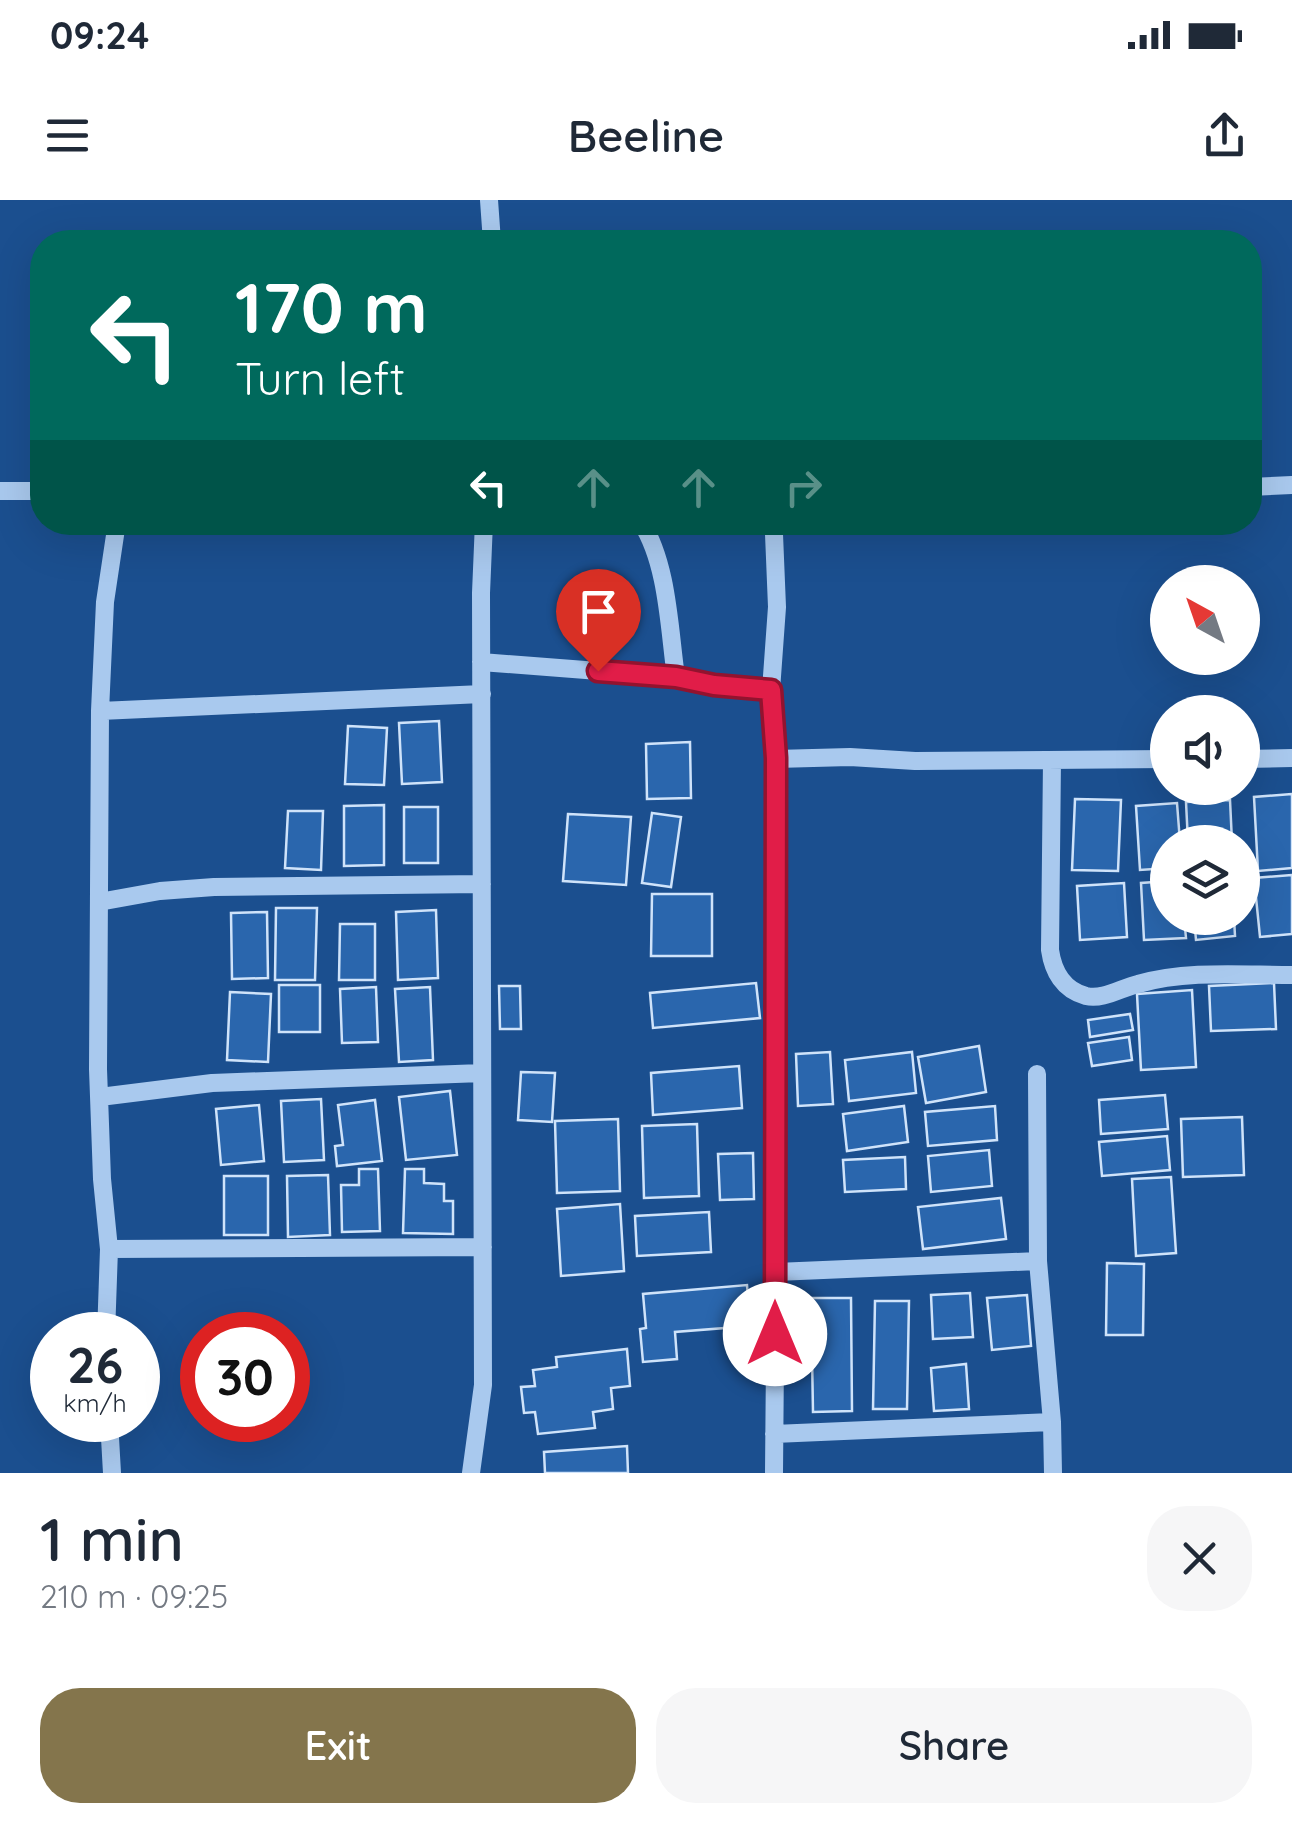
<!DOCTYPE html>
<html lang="en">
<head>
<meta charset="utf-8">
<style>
  body { margin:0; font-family:Quicksand,sans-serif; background:#f6f6f7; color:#1f2937; height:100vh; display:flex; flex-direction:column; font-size:38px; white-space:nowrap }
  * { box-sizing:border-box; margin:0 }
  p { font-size:32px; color:#747a83 }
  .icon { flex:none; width:55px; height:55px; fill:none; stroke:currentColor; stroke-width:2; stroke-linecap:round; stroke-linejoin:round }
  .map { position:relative; height:1273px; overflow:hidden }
  .panel { display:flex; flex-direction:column; background:#fff; flex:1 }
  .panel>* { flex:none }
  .guide { position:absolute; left:30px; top:30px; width:1232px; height:305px; border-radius:40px; box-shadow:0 10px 40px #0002; background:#00695c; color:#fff; overflow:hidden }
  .needle { width:65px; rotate:320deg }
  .controls { position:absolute; left:1150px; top:365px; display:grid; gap:20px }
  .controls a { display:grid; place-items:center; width:110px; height:110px; border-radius:50%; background:#fff; box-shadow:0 10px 40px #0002; font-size:50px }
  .speed { position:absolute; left:30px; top:1112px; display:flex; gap:20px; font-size:50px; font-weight:700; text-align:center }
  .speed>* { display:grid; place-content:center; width:130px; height:130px; border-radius:50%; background:#fff; box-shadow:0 10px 40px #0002; line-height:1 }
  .speed small { font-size:25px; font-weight:400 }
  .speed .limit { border:15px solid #d22; background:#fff; color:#111 }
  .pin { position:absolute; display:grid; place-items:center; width:85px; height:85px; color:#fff; margin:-102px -42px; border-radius:50% 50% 50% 0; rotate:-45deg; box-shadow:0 0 10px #0007 }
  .pin .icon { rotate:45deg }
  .me { position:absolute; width:110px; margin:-55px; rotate:0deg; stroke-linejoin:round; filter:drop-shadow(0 0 8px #0008) }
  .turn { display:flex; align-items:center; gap:35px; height:210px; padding:0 40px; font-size:45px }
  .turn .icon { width:130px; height:130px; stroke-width:2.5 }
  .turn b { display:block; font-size:70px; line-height:85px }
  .lanes { display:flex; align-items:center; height:95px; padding:0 40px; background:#0003; justify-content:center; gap:50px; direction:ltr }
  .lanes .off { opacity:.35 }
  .round { display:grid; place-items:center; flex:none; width:105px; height:105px; border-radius:40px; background:#f6f6f7 }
  .headline { display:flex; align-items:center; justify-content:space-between; height:170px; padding:0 40px }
  h1 { font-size:60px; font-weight:600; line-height:75px }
  .action { display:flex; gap:20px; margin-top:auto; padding:20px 40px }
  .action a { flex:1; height:115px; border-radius:40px; background:#84754c; color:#fff; font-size:40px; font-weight:600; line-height:115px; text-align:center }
  .action a+a { background:#f6f6f7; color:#1f2937 }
  .status { display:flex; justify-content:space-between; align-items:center; height:70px; padding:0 50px; background:#fff; direction:ltr }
  .status svg { height:28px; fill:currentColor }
  header { display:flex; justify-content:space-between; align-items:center; height:130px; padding:0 40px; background:#fff; font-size:45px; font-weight:600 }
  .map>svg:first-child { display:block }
  .building { fill:#2a66ad; stroke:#cfe3fa; stroke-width:2.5 }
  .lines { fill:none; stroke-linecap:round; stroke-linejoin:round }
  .minor { stroke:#a9c9ee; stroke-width:18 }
  .route-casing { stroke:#92132f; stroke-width:25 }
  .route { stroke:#e11d48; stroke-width:18 }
</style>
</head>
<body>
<div class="status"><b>09:24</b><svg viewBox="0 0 49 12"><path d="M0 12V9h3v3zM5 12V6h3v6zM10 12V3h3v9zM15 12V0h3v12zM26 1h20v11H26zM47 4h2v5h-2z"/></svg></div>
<header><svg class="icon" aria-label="menu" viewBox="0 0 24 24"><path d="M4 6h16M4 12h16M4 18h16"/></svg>Beeline<svg class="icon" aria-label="share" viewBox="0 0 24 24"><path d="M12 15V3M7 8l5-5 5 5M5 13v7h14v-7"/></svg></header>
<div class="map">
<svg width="1292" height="1273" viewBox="0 0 1292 1273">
  <rect width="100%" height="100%" fill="#1b4f8f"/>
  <!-- building -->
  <path class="building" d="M 439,521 L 442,582 L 402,584 L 399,523 Z
    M 348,526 L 387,528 L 384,585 L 345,584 Z
    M 690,542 L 691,598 L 647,599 L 646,544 Z
    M 1292,594 L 1292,668 L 1258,671 L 1254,597 Z
    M 1075,599 L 1121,600 L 1118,671 L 1072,670 Z
    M 1230,600 L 1232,642 L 1188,642 L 1186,602 Z
    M 1177,603 L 1180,642 L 1168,642 L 1168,668 L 1140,670 L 1136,606 Z
    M 384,605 L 384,665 L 344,666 L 344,606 Z
    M 404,607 L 438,607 L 438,663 L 404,663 Z
    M 288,611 L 323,611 L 321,670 L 285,668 Z
    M 652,613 L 681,617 L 671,687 L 642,683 Z
    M 568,614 L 631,617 L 626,685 L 563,681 Z
    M 1292,675 L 1292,734 L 1260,737 L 1254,678 Z
    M 1168,681 L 1168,718 L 1184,718 L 1186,738 L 1144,740 L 1141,683 Z
    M 1124,683 L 1127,737 L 1080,740 L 1077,686 Z
    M 652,694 L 712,694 L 712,756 L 651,756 Z
    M 276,708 L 317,708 L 315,780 L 275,780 Z
    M 436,710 L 438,778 L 398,780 L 396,712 Z
    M 267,712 L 268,778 L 232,779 L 231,713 Z
    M 1194,718 L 1234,718 L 1235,736 L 1196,740 Z
    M 340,724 L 375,724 L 375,780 L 339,780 Z
    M 756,783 L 760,818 L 653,828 L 650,793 Z
    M 1274,783 L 1276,829 L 1211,831 L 1209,786 Z
    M 279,785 L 320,785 L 320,832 L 279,832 Z
    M 499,786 L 520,786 L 521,829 L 500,829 Z
    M 376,787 L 378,842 L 342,843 L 340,789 Z
    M 430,787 L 433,860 L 399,862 L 395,789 Z
    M 1192,790 L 1196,867 L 1141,870 L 1137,794 Z
    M 230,792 L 271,794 L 268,862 L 227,860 Z
    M 1130,814 L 1133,830 L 1090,837 L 1088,820 Z
    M 1129,837 L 1132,860 L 1092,866 L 1088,843 Z
    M 979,846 L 986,892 L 926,903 L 918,857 Z
    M 830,852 L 833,904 L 798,906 L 796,854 Z
    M 912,852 L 916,893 L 849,901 L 845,860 Z
    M 739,866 L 742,908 L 653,915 L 651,873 Z
    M 521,872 L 555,873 L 552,922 L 518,920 Z
    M 450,891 L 457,955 L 406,960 L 399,897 Z
    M 1165,895 L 1168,929 L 1101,934 L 1099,900 Z
    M 321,899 L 324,960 L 284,962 L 281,901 Z
    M 375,900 L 382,961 L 337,966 L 335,946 L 343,945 L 338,905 Z
    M 259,905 L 264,961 L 221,965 L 216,909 Z
    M 904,906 L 908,942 L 847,951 L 843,914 Z
    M 995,906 L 997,940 L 928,946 L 925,912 Z
    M 1242,917 L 1244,975 L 1183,977 L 1181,919 Z
    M 618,919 L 620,991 L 557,993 L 555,921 Z
    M 697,924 L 699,996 L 644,998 L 642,926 Z
    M 1167,936 L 1170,970 L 1102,976 L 1099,942 Z
    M 989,950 L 992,986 L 931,992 L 928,956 Z
    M 753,953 L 754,999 L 720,1000 L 718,954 Z
    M 905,957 L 906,989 L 845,992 L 843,960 Z
    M 359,969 L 378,969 L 380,1031 L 342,1032 L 341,985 L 359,985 Z
    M 405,969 L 424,969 L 424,983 L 444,984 L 444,1001 L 453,1001 L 453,1034 L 403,1033 Z
    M 328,975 L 330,1035 L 288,1037 L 287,976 Z
    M 224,976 L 268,976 L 268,1035 L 224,1035 Z
    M 1171,977 L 1176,1053 L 1136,1056 L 1132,979 Z
    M 1001,998 L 1006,1039 L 923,1049 L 918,1007 Z
    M 620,1004 L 624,1071 L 561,1076 L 557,1009 Z
    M 709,1012 L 711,1052 L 637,1056 L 635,1016 Z
    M 1107,1063 L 1144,1064 L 1143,1135 L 1106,1135 Z
    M 747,1085 L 750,1126 L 675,1132 L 677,1159 L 643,1162 L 640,1129 L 646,1128 L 643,1094 Z
    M 970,1093 L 973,1137 L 933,1139 L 931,1095 Z
    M 1027,1095 L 1031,1146 L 992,1150 L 987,1098 Z
    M 811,1098 L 851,1098 L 852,1211 L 813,1212 Z
    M 875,1101 L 909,1101 L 907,1209 L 873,1209 Z
    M 627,1149 L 630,1186 L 611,1188 L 613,1209 L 593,1212 L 595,1228 L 538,1234 L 535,1212 L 524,1213 L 521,1187 L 535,1186 L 533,1170 L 557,1167 L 556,1157 Z
    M 966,1164 L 969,1209 L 934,1211 L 931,1168 Z
    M 627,1246 L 628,1273 L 545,1273 L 544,1252 Z"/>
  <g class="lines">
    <!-- minor -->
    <path class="minor" d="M 489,0 L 492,42
      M 1250,287 L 1292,285
      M 0,291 L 42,291
      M 641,322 C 668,364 669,428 676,477 L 713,485 L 771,490
      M 770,322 L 774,334 L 777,407 L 771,490 L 776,559 L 777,927 L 774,1273
      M 481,462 L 676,477
      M 100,511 L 482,494
      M 776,559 L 850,557 L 915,561 L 1168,559
      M 1242,559 L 1292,558
      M 1052,560 L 1050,750 C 1053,771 1063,790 1086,796 C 1103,800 1121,788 1138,784 C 1187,770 1241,775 1292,775
      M 99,702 L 160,691 L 214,687 L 482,684
      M 1037,874 L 1038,1061 L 1052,1222 L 1053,1273
      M 100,897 L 212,883 L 482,873
      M 109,1049 L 483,1047
      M 776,1072 L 1038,1061
      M 106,1135 L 109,1049 L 102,979 L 98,869 L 100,511 L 105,402 L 117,322
      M 109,1220 L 112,1273
      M 774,1234 L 1052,1222
      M 471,1273 L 483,1185 L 481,393 L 484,322"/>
  </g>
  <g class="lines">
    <!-- route casing -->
    <g class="route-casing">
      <path id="route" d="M 598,471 L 676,477 L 714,485 L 771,490 L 776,558 L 775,1134"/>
    </g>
    <!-- route -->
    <use href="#route" class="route"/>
  </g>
</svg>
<div class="controls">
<a><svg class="needle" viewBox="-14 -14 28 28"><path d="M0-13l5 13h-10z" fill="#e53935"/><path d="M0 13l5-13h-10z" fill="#747a83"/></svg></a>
<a><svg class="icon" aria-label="sound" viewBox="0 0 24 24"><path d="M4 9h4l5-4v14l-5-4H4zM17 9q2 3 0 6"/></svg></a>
<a><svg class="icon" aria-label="layers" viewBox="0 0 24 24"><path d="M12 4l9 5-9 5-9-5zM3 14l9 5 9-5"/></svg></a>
</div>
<div class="speed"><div>26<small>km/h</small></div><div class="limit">30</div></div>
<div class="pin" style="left:598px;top:471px;background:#d93025"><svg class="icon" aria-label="arrive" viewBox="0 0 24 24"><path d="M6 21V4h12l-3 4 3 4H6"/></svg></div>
<svg class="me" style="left:775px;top:1134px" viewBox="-20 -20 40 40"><circle r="19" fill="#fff"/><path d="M0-13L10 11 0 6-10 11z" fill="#e11d48"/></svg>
<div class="guide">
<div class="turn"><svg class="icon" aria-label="left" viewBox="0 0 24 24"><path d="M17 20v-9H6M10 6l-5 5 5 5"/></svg><div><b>170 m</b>Turn left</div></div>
<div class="lanes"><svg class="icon" aria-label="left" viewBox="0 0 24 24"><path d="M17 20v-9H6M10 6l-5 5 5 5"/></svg><svg class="icon off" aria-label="ahead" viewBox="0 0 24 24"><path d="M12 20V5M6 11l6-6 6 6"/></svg><svg class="icon off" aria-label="ahead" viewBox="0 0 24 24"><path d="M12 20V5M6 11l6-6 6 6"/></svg><svg class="icon off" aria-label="right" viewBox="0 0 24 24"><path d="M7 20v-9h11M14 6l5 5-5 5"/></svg></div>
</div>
</div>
<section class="panel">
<div class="headline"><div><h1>1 min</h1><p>210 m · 09:25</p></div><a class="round"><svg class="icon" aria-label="close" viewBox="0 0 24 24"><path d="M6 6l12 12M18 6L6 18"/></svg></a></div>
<div class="action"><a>Exit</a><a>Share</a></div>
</section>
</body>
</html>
